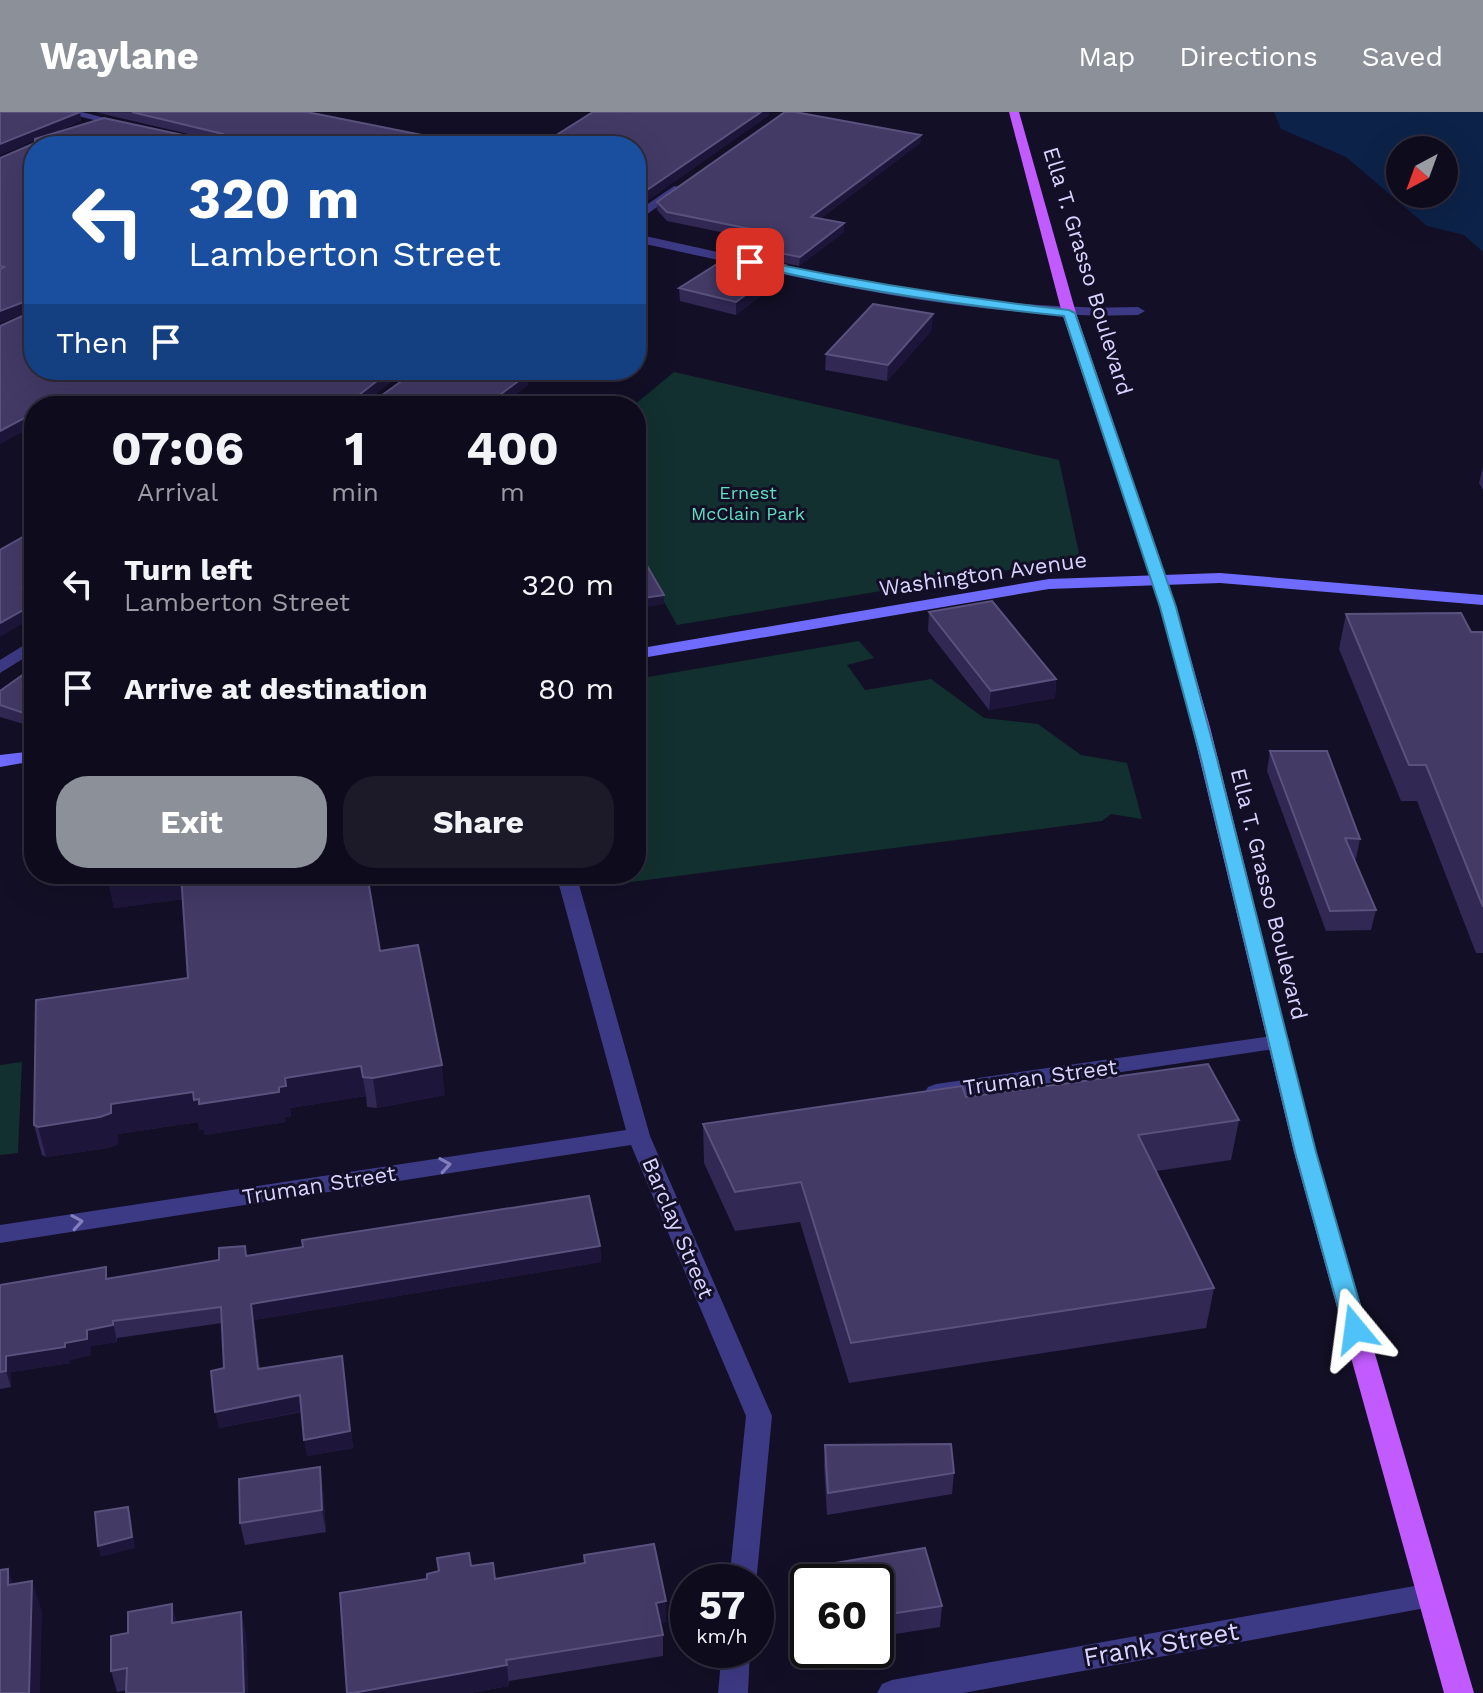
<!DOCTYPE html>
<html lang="en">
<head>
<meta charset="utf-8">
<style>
  body { margin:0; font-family:"Work Sans",sans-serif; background:#1c1929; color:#f1f3f6; height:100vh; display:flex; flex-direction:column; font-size:30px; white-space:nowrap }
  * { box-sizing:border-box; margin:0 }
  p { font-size:26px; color:#9b9ba3 }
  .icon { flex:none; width:44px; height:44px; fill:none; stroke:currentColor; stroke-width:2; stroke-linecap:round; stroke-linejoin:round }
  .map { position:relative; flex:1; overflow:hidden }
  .details { position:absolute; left:24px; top:284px; width:622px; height:488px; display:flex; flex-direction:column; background:#0e0b1c; border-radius:32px; box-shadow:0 8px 32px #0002,0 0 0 2px #2e2b3b }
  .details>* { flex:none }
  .guide { position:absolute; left:24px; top:24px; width:622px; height:244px; border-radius:32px; box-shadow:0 8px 32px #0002,0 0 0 2px #2e2b3b; background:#1a4fa0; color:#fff; overflow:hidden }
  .needle { width:52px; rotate:221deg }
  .tools { position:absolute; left:1386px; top:24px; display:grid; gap:16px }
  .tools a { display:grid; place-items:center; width:72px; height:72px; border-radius:50%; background:#0e0b1c; box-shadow:0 8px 32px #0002,0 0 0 2px #2e2b3b; font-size:40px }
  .speed { position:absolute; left:670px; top:1452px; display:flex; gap:16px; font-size:40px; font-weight:700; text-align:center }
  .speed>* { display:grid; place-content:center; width:104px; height:104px; border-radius:50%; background:#0e0b1c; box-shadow:0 8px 32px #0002,0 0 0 2px #2e2b3b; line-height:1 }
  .speed small { font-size:20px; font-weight:400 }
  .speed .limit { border:4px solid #111; border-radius:12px; background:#fff; color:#111 }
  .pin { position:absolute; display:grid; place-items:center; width:68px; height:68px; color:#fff; margin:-34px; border-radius:16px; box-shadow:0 4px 12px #0006 }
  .me { position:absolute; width:88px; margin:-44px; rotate:344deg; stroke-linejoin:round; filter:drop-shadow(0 0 6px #0008) }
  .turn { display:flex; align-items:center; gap:28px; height:168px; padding:0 32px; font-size:36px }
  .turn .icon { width:104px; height:104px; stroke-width:2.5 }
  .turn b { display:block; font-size:56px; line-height:68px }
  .then { display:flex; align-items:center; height:76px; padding:0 32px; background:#0003; gap:16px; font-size:30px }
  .eta { display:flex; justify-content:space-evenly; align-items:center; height:136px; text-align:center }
  .eta b { font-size:48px; font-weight:700; line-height:56px }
  .primary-button { display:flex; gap:16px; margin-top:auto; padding:16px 32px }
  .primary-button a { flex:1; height:92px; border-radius:32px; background:#8c9099; color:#fff; font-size:32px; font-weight:700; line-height:92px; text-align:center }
  .primary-button a+a { background:#1c1929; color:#f1f3f6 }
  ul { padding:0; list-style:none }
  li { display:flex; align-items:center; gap:24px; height:104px; padding:0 32px }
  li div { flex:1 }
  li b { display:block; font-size:30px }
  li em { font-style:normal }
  header { display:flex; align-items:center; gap:48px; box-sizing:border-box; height:112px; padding:0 40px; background:#8c9099; color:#fff }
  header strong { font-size:38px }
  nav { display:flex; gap:44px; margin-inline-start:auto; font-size:28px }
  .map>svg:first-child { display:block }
  .green { fill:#12302f }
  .water { fill:#0c2248; fill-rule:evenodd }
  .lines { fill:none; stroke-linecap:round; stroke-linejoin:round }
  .minor { fill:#3d3a85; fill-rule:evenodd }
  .secondary { fill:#6f6bff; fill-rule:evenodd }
  .primary { fill:#c25bff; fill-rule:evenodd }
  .wall { fill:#312854 }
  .shaded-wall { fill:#1d163a }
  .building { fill:#433a66; stroke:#5a527e; stroke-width:2 }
  .oneway { stroke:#837fbc }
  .route { fill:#4fc3f7; stroke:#337fa1; stroke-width:2 }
  .labels { text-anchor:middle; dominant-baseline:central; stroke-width:6; stroke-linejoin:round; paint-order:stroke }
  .far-park-label { font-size:18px; fill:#5fe0c0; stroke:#130f26 }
  .street-label { font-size:22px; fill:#d9d4ff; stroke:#130f26 }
  .near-street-label { font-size:26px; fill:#d9d4ff; stroke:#130f26 }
</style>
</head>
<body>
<header>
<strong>Waylane</strong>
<nav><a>Map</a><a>Directions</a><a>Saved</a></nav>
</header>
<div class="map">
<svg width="1483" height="1581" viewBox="0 0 1483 1581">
  <rect width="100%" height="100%" fill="#130f26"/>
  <!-- green -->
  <path class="green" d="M 674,260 L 1059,348 L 1080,446 L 677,513 L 636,440 L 636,294 L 633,294 Z
    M 859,529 L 874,546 L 847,553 L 865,578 L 931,567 L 984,606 L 1038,612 L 1081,643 L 1127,651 L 1142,707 L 1111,702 L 1102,709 L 616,772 L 612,762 L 636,762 L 636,567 Z
    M 22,950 L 18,1041 L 0,1043 L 0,953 Z"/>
  <!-- water -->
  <path class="water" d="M 1274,0 L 1483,0 L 1483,140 L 1464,123 L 1427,114 L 1346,45 L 1281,17 ZM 1400,38 L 1444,38 L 1444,82 L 1400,82 Z"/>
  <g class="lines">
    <!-- minor -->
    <path class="minor" d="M 62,0 L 82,0 L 132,13 L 126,16 Z
      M 674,74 L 684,76 L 636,110 L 636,100 Z
      M 636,122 C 802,158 967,200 1138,195 L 1145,199 L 1138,203 C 967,208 802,166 636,130 Z
      M 34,527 L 34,540 L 0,561 L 0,548 Z
      M 556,762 L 576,762 L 650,1024 L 772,1304 L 756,1472 L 729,1470 L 746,1304 L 631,1033 L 0,1131 L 0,1113 L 626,1018 Z
      M 1279,923 L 1287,925 L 1290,930 L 1287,935 L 936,988 L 928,985 L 925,980 L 928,975 L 936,972 Z
      M 1431,1471 L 1441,1474 L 1445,1483 L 1441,1492 L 1431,1495 L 963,1581 L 877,1581 L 882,1572 L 892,1568 Z
      M 722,1538 L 750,1538 L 748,1581 L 718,1581 Z"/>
    <!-- secondary -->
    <path class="secondary" d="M 1220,461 L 1483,483 L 1483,493 L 1220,471 L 1049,477 L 636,547 L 636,537 L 1049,467 Z
      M 34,639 L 34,649 L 0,655 L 0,643 Z"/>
    <!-- primary -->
    <path class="primary" d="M 1009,0 L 1019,0 L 1076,201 L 1176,495 L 1210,615 L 1316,1040 L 1474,1581 L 1444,1581 L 1294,1040 L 1192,615 L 1160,495 L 1062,201 Z"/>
  </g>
  <!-- wall -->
  <path class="wall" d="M 0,0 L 80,0 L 81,9 L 46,24 L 201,25 L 95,0 L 307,0 L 477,34 L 34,34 L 34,258 L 407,258 L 370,286 L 378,286 L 417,258 L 535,258 L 528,263 L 528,273 L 500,294 L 34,294 L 34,313 L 0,332 L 33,197 L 0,211 L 0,46 L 35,31 L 35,28 L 0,43 Z
    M 769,3 L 648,88 L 641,81 L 636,85 L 636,34 Z
    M 921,23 L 920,31 L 820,107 L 844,120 L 799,154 L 749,144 L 749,135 L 759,128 L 667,109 L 657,98 L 657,90 Z
    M 785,165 L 736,203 L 680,189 L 679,176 Z
    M 932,218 L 887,269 L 825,258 L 826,242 Z
    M 1483,355 L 1483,378 L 1479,371 Z
    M 929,500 L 1056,567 L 1055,586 L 989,598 L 928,519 Z
    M 1346,502 L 1471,520 L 1483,520 L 1483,841 L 1476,841 L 1417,689 L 1401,689 L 1339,537 Z
    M 34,555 L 30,614 L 0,605 L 0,579 Z
    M 1270,639 L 1360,727 L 1356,747 L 1353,747 L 1376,798 L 1371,818 L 1326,819 L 1267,659 Z
    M 108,767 L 380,839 L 445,983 L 377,996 L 367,995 L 366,984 L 290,996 L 291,1004 L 285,1005 L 285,1010 L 205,1023 L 204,1018 L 200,1018 L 198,1010 L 118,1022 L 118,1032 L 108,1036 L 46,1045 L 42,1043 L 34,1013 L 188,866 L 183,787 L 114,796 Z
    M 966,985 L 1239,1008 L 1231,1048 L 1156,1059 L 1214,1176 L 1206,1216 L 849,1271 L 800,1110 L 735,1119 L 704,1051 L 703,1012 Z
    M 245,1134 L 247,1144 L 600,1134 L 601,1150 L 254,1208 L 260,1257 L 342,1244 L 353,1336 L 307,1344 L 301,1300 L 219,1316 L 224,1256 L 222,1211 L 117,1226 L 117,1230 L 91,1234 L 91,1243 L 70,1248 L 70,1251 L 11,1260 L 11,1275 L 0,1277 L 0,1173 L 108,1167 L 219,1148 Z
    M 825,1333 L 954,1361 L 952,1382 L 827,1403 L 824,1354 Z
    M 323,1376 L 326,1420 L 245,1433 L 240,1411 Z
    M 925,1436 L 942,1494 L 940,1515 L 876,1525 L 876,1470 L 808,1470 L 808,1491 L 804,1477 L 805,1456 Z
    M 584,1443 L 666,1489 L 666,1510 L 660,1511 L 663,1523 L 663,1544 L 509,1569 L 509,1574 L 470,1581 L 347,1581 L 427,1467 L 471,1454 L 495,1467 L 585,1452 Z
    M 177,1510 L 246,1521 L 248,1581 L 126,1581 L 127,1578 L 117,1580 L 111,1559 Z"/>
  <!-- shaded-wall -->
  <path class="shaded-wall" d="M 80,0 L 81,9 L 0,43 L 0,32 Z
    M 761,0 L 769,0 L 769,3 L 648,88 L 647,78 Z
    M 921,23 L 920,31 L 811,114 L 811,105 Z
    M 641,72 L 641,81 L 636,85 L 636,75 Z
    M 844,111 L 844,120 L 799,154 L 800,145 Z
    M 785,153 L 785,165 L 736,203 L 736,190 Z
    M 34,186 L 34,197 L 0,211 L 0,199 Z
    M 933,202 L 932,218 L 887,269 L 888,253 Z
    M 391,258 L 407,258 L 360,294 L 359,283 Z
    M 520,258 L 535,258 L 528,263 L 528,273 L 500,294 L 494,294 L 493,288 Z
    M 478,284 L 478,294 L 464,294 Z
    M 33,301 L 34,313 L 0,332 L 0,319 Z
    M 34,469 L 34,483 L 23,476 Z
    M 664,483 L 664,492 L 636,497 L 636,487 Z
    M 34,492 L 34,505 L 0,525 L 0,511 Z
    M 1056,567 L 1055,586 L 989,598 L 991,579 Z
    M 34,596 L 34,611 L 30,614 L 27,602 Z
    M 147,762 L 182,762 L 186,787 L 114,796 L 108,767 Z
    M 442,953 L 445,983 L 377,996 L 373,966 Z
    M 361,954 L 366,984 L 290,996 L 291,1004 L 285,1005 L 285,1010 L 205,1023 L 204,1018 L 200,1018 L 198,1010 L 118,1022 L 118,1032 L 108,1036 L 46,1045 L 38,1015 L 111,992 L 193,980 L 279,975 L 285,966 Z
    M 600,1134 L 601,1150 L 254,1208 L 261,1273 L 258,1257 L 251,1192 Z
    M 113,1209 L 117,1230 L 91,1234 L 91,1243 L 70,1248 L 70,1251 L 11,1260 L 11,1275 L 6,1259 L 6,1244 L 65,1231 L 87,1218 Z
    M 342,1244 L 353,1336 L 307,1344 L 304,1328 Z
    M 300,1283 L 303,1299 L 219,1316 L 215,1300 Z
    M 320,1355 L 323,1376 L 326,1420 L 322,1398 Z
    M 128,1395 L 131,1405 L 135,1436 L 101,1445 L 98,1434 Z
    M 8,1457 L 19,1488 L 8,1473 Z
    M 32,1469 L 42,1500 L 40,1581 L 29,1581 Z
    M 666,1489 L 666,1510 L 657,1512 L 656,1491 Z
    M 172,1492 L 178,1513 L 172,1511 Z
    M 241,1500 L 246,1521 L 248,1581 L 244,1581 Z
    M 507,1553 L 509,1574 L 470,1581 L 353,1581 Z"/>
  <!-- building -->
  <path class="building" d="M 0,0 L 80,0 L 0,32 Z
    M 132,0 L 307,0 L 477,34 L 34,34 L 34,186 L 0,199 L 0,157 L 4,155 L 0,154 L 0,46 L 35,31 L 35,27 L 104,6 L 192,25 L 222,28 L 226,25 L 223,22 Z
    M 593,0 L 761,0 L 647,78 L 641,72 L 636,75 L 636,34 L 539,34 Z
    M 785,0 L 795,0 L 921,23 L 811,105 L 844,111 L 800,145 L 749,135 L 770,121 L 667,100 L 657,90 Z
    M 733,142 L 785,153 L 736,190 L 679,176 Z
    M 34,188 L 34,258 L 391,258 L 359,283 L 362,286 L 378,286 L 417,258 L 520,258 L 518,259 L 528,262 L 493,288 L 478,284 L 464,294 L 59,294 L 54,292 L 51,294 L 34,294 L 34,301 L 0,319 L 0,214 L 33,199 Z
    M 873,192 L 933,202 L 888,253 L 826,242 Z
    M 28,422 L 34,424 L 34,469 L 23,476 L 34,480 L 34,492 L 0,511 L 0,438 Z
    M 646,452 L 664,483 L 636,487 L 636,454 Z
    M 992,489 L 1056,567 L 991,579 L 929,500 Z
    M 1461,501 L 1471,520 L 1483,520 L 1483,795 L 1426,653 L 1409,653 L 1346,502 Z
    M 34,555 L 34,596 L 27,602 L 0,593 L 0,579 Z
    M 1270,639 L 1327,639 L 1360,727 L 1345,726 L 1376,798 L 1330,799 Z
    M 108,762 L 147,762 L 108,767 Z
    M 181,762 L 367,762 L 380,839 L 418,833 L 442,953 L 373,966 L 363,965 L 361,954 L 285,966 L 286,974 L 279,975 L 279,980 L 199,992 L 199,987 L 194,988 L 193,980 L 111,992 L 111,1001 L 100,1005 L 38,1015 L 34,1013 L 36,888 L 188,866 Z
    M 1208,952 L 1239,1008 L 1138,1023 L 1214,1176 L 851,1231 L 801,1070 L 735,1080 L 703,1012 L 962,974 L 966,985 Z
    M 589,1084 L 600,1134 L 251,1192 L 258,1257 L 342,1244 L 350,1319 L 304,1328 L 300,1283 L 215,1300 L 211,1259 L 224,1256 L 221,1195 L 113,1209 L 113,1213 L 87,1218 L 87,1227 L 65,1231 L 65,1235 L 6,1244 L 6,1259 L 0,1260 L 0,1173 L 106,1155 L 106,1167 L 219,1148 L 219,1136 L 245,1134 L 246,1144 L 303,1135 L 302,1128 Z
    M 951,1332 L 954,1361 L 828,1381 L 825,1333 Z
    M 320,1355 L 322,1398 L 240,1411 L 239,1367 Z
    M 128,1395 L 132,1425 L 98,1434 L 95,1400 Z
    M 654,1432 L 666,1489 L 656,1491 L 663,1523 L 506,1548 L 507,1553 L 353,1581 L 347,1581 L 340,1481 L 427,1467 L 427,1462 L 439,1459 L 437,1446 L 469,1441 L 471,1454 L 493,1451 L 495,1467 L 585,1451 L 584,1443 Z
    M 925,1436 L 942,1494 L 876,1504 L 876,1470 L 809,1470 L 805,1456 Z
    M 8,1457 L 8,1473 L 32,1469 L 29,1581 L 0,1581 L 0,1458 Z
    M 172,1492 L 172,1511 L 241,1500 L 244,1581 L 126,1581 L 127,1556 L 111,1559 L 111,1524 L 128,1521 L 128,1500 Z"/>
  <!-- one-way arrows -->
  <defs><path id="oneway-chevron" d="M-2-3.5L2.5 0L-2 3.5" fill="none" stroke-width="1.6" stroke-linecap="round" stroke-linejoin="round" transform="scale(2)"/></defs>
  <g class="oneway">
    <use href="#oneway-chevron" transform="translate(445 1053) rotate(-9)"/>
    <use href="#oneway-chevron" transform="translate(77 1110) rotate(-9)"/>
  </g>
  <!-- route -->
  <path class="route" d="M 750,147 C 856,169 961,186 1069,198 L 1075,201 L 1176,495 L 1216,643 L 1316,1040 L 1367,1217 L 1363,1224 L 1355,1226 L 1347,1224 L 1344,1217 L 1295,1040 L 1200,643 L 1160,495 L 1064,204 C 957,193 851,178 746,152 L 746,148 Z"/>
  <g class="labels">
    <!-- far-park labels -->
    <g class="far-park-label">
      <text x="748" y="380">Ernest<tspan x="748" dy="21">McClain Park</tspan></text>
    </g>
    <!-- street labels -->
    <g class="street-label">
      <text transform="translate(1088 159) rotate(73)">Ella T. Grasso Boulevard</text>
      <text transform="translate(983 462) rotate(-8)">Washington Avenue</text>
      <text transform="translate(1269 782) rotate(76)">Ella T. Grasso Boulevard</text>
      <text transform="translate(1040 965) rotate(-8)">Truman Street</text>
      <text transform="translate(319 1073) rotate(-9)">Truman Street</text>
      <text transform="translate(678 1116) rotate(67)">Barclay Street</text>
    </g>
    <!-- near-street labels -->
    <g class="near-street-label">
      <text transform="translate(1161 1532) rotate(-10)">Frank Street</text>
    </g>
  </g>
</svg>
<div class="tools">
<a><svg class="needle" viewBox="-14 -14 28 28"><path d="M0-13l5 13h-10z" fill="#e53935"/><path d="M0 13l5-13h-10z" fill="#9b9ba3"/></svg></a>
</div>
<div class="speed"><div>57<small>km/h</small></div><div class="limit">60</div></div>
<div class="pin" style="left:750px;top:150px;background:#d93025"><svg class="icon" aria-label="arrive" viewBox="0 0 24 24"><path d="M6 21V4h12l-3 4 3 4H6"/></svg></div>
<svg class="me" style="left:1355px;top:1217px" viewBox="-20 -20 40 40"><path d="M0-17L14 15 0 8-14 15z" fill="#4fc3f7" stroke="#fff" stroke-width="4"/></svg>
<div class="guide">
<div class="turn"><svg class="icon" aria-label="left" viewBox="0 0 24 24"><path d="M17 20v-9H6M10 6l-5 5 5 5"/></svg><div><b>320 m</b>Lamberton Street</div></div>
<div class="then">Then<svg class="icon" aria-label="arrive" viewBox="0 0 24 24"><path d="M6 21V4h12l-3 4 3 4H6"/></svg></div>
</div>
<section class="details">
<div class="eta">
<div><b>07:06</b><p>Arrival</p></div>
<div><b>1</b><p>min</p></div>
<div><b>400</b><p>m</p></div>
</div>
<ul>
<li><svg class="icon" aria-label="left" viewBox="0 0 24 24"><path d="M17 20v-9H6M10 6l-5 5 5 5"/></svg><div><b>Turn left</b><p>Lamberton Street</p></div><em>320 m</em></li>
<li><svg class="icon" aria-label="arrive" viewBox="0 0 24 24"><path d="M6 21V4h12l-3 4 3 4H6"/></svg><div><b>Arrive at destination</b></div><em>80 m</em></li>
</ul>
<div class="primary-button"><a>Exit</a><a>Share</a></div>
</section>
</div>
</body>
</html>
